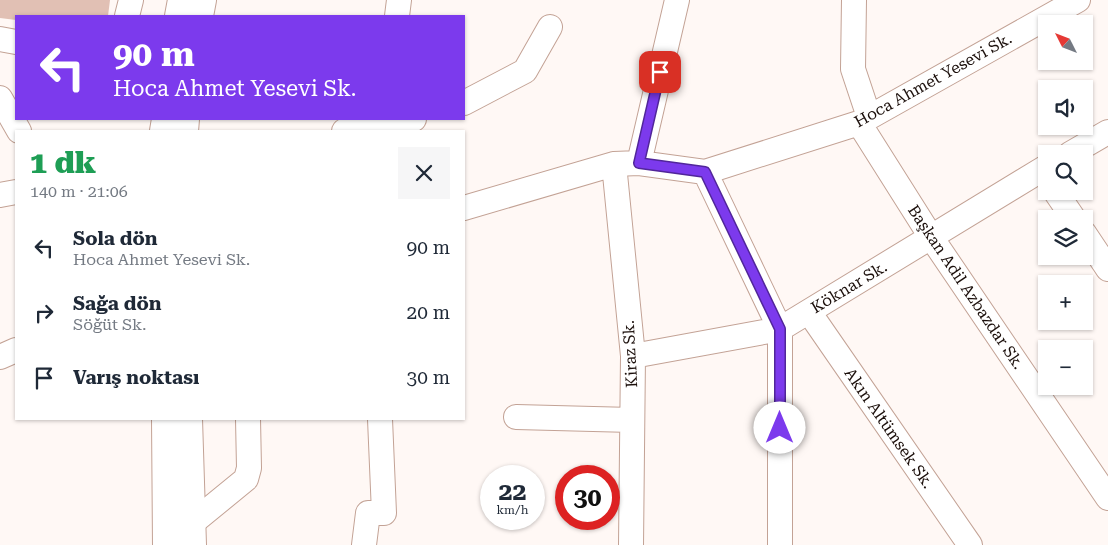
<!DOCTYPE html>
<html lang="tr">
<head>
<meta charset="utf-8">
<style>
  body { margin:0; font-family:"Roboto Serif",serif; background:#f6f6f7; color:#1f2937; height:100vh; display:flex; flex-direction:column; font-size:19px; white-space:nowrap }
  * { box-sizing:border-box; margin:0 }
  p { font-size:16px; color:#747a83 }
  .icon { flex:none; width:28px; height:28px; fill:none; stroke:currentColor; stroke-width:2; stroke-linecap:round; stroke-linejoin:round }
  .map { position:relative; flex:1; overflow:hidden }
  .panel { position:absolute; left:15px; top:130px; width:450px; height:290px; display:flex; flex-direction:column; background:#fff; border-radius:0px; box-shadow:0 1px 4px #0004 }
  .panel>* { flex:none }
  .hud { position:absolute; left:15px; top:15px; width:450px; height:105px; border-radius:0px; box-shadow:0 1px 4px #0004; background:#7c3aed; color:#fff; overflow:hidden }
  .needle { width:32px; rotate:312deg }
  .controls { position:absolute; left:1038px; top:15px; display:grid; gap:10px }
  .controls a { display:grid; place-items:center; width:55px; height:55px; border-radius:0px; background:#fff; box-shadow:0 1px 4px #0004; font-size:25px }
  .speed { position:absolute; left:480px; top:465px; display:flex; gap:10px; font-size:25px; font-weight:700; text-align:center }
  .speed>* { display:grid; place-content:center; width:65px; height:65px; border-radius:50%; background:#fff; box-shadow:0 1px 4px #0004; line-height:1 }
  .speed small { font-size:12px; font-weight:400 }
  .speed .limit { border:8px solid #d22; background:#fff; color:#111 }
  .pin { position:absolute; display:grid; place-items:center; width:42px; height:42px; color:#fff; margin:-21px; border-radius:10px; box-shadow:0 2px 8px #0006 }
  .me { position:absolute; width:55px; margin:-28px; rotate:0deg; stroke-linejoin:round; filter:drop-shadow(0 0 4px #0008) }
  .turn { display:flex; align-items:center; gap:18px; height:105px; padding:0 15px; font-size:22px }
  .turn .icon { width:65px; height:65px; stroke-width:2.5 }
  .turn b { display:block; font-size:35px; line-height:42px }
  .round { display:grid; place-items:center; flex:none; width:52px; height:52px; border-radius:0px; background:#f6f6f7 }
  .overview { display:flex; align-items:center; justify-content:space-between; height:85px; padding:0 15px }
  h1 { font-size:30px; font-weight:800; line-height:38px; color:#1e9e55 }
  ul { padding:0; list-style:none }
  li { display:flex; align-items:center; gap:15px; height:65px; padding:0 15px }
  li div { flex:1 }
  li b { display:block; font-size:19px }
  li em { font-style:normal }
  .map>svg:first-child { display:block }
  .green { fill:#e1c0b4 }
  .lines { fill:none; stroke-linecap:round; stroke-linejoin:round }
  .minor-casing { stroke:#c3a295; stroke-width:26 }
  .major-casing { stroke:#c3a295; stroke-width:30 }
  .minor { stroke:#fff; stroke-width:24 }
  .major { stroke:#fff; stroke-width:28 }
  .route-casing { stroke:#51269a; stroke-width:12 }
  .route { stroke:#7c3aed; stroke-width:9 }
  .labels { text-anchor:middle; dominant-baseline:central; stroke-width:5; stroke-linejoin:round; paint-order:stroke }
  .street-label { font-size:16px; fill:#1b0f0b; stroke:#fff }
</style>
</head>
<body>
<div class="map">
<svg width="1108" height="545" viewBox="0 0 1108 545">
  <rect width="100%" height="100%" fill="#fff8f5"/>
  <!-- green -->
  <path class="green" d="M 0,0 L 110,0 L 108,16 L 16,16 L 16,20 L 0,18 Z"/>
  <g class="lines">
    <!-- minor casing -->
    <g class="minor-casing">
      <path id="minor" d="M 854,0 L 853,69 L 869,117
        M 127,16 L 131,0
        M 397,16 L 399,0
        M 0,39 L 16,42
        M 0,98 L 19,131
        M 464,103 L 525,71 L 550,27
        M 859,123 L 931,237 L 1108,498
        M 344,131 L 394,124 L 414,119
        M 1070,154 L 1108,132
        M 639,163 L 677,0
        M 614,164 L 633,356 L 631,545
        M 705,172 L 780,329 L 780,545
        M 1055,191 L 1074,219
        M 0,195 L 16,192
        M 464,208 L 614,164 L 639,163 L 705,172 L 859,123 L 1078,0
        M 1084,233 L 1108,269
        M 809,312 L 970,545
        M 633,356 L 780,329 L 1046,167
        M 0,357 L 16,350
        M 516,417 L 632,420
        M 191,524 L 246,479 L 249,468 L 248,419
        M 364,545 L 368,513 L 384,513 L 380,419"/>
    </g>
    <!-- major casing -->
    <g class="major-casing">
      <path id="major" d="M 179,16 L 182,0
        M 199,16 L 202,0
        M 164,131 L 166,119
        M 184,131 L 185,119
        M 166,419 L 167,545
        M 188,419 L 192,545"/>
    </g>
    <!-- minor -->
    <use href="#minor" class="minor"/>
    <!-- major -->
    <use href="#major" class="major"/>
  </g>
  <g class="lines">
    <!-- route casing -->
    <g class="route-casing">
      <path id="route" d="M 660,72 L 639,163 L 705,172 L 780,329 L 780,428"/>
    </g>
    <!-- route -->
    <use href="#route" class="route"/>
  </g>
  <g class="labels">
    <!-- street labels -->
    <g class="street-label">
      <text transform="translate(933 80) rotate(-29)">Hoca Ahmet Yesevi Sk.</text>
      <text transform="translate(849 287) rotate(-31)">Köknar Sk.</text>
      <text transform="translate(966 287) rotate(56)">Başkan Adil Azbazdar Sk.</text>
      <text transform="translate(630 354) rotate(-93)">Kiraz Sk.</text>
      <text transform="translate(889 428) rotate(55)">Akın Altümsek Sk.</text>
    </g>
  </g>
</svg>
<div class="controls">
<a><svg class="needle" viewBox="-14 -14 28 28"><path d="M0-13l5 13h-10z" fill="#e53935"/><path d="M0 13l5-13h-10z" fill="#747a83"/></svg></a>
<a><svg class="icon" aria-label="sound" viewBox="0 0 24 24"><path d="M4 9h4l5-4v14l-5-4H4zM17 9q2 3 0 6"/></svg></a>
<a><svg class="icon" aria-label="search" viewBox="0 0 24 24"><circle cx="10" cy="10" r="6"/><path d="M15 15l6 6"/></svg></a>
<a><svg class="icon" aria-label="layers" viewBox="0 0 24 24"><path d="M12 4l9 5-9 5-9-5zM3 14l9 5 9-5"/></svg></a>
<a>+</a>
<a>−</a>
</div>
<div class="speed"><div>22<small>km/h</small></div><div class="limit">30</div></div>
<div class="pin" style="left:660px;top:72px;background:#d93025"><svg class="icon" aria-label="arrive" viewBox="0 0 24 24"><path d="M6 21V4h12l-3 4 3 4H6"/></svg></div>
<svg class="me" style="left:780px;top:428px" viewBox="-20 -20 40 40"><circle r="19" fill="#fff"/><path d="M0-13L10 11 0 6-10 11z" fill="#7c3aed"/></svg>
<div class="hud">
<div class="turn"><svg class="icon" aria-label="left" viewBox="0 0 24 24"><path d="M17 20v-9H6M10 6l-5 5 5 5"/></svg><div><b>90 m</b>Hoca Ahmet Yesevi Sk.</div></div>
</div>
<section class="panel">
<div class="overview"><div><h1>1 dk</h1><p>140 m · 21:06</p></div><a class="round"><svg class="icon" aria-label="close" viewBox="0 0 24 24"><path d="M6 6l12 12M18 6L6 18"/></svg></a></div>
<ul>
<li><svg class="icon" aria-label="left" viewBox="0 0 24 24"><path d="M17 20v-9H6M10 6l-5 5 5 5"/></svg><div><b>Sola dön</b><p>Hoca Ahmet Yesevi Sk.</p></div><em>90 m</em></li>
<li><svg class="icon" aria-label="right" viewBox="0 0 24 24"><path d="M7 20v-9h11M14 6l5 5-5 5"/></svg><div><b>Sağa dön</b><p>Söğüt Sk.</p></div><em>20 m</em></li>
<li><svg class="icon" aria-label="arrive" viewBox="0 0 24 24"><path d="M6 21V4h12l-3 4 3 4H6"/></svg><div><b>Varış noktası</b></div><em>30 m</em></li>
</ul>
</section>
</div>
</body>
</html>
